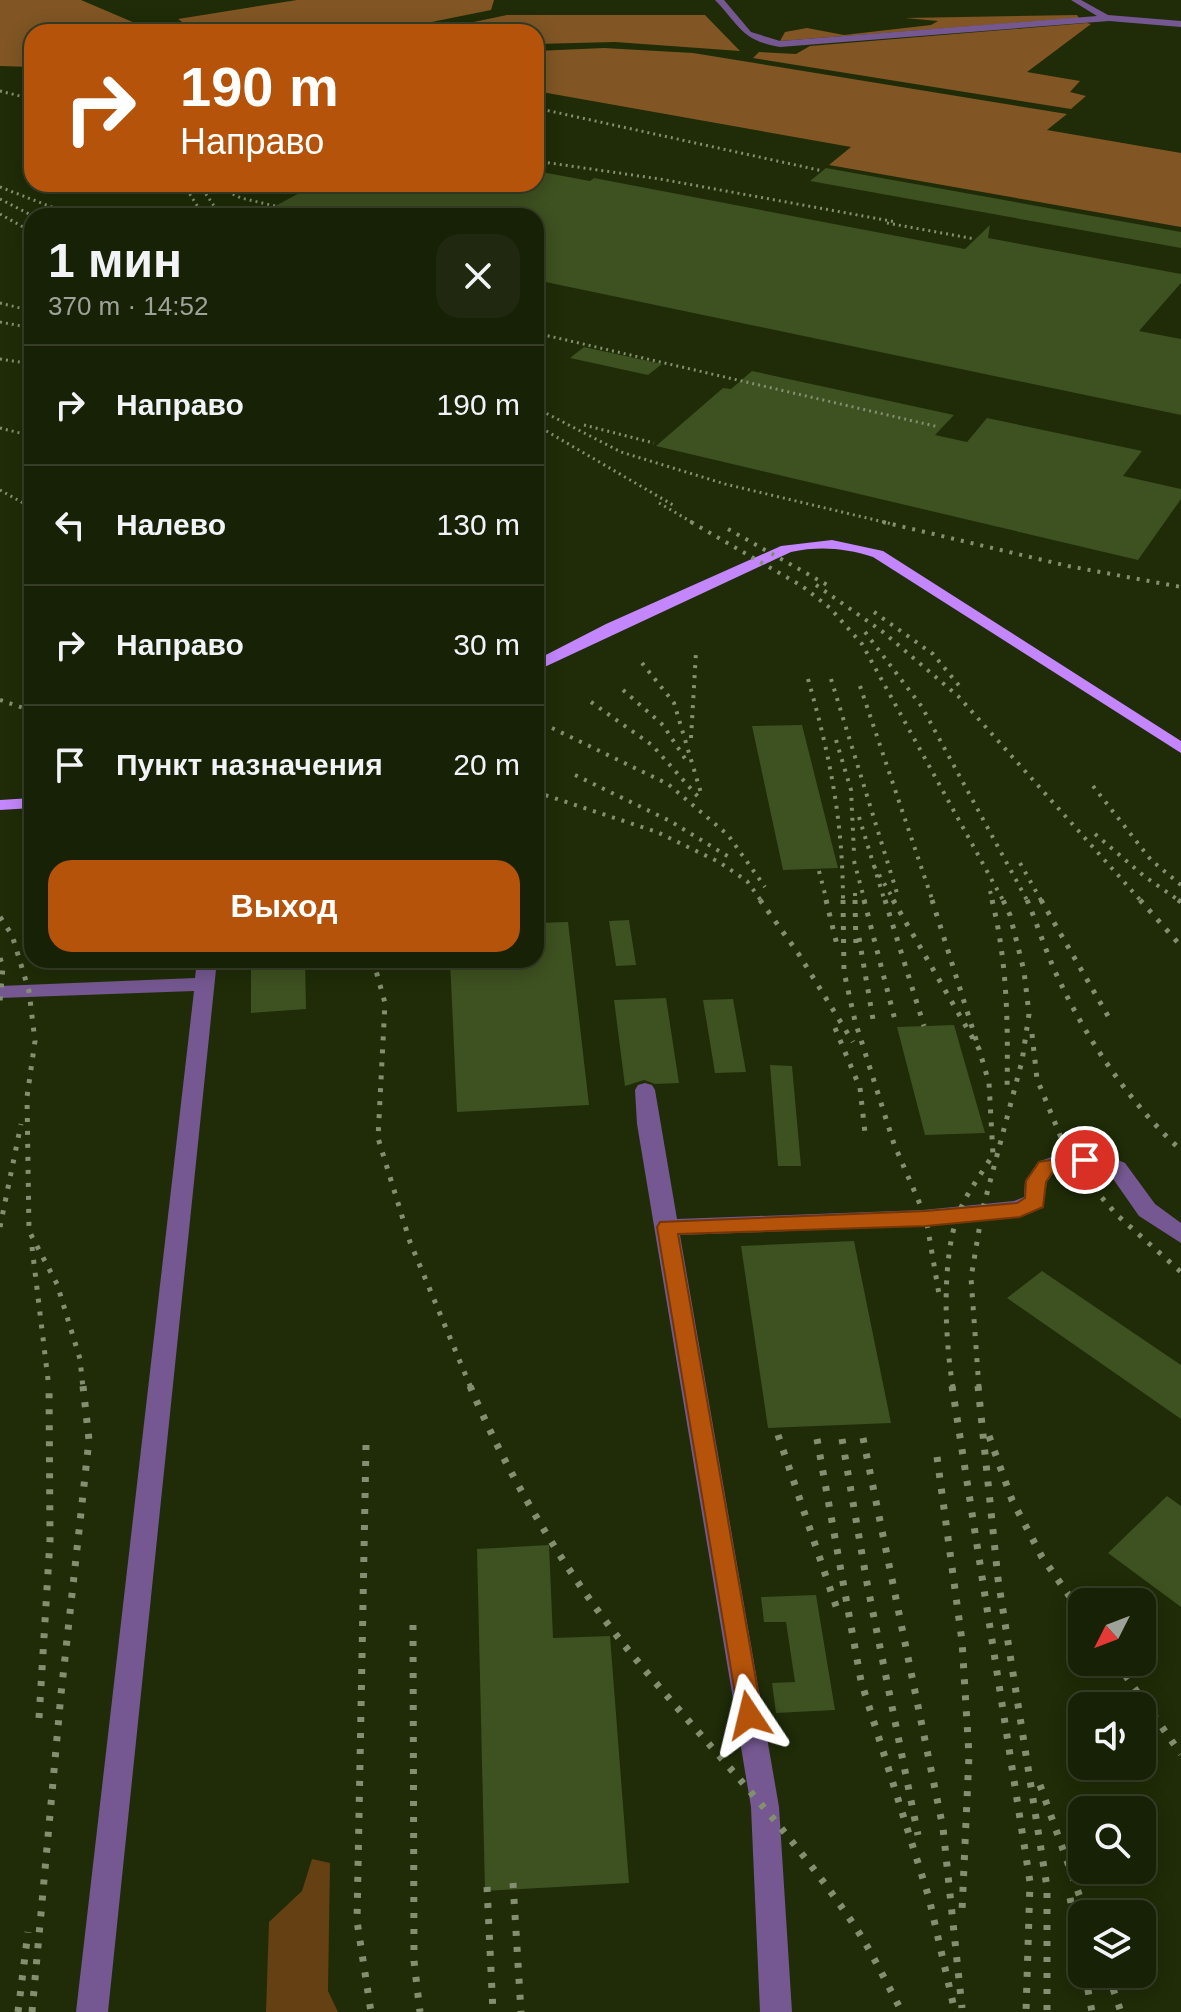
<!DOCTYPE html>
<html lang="ru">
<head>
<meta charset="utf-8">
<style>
  body { margin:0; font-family:Helvetica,sans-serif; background:#20290f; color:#f1f3f6; height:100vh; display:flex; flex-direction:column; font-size:30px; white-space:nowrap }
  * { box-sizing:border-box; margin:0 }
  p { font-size:26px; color:#9ea39a }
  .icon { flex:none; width:44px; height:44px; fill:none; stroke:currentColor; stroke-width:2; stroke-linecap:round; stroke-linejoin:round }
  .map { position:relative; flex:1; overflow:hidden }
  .details { position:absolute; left:24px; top:208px; width:520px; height:760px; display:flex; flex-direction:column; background:#172105; border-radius:24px; box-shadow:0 4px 20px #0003,0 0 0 2px #363e27 }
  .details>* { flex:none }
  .top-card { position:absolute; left:24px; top:24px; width:520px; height:168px; border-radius:24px; box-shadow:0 4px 20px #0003,0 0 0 2px #363e27; background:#b45309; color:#fff; overflow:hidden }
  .needle { width:52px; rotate:228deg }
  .controls { position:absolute; left:1068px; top:1588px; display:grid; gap:16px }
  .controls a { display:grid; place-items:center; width:88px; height:88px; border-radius:16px; background:#172105; box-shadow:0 4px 20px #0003,0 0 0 2px #363e27; font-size:40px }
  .pin { position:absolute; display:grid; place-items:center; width:68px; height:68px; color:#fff; margin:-34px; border:4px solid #fff; border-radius:50%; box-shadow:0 2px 8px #0007 }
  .me { position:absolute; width:88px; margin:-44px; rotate:350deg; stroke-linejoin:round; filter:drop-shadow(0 0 6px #0008) }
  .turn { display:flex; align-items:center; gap:28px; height:168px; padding:0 24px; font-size:36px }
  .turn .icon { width:104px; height:104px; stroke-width:2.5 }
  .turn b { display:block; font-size:56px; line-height:68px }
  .round { display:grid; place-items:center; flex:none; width:84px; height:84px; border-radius:24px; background:#20290f }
  .summary { display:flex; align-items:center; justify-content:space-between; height:136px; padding:0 24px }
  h1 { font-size:48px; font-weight:700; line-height:60px }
  .action { display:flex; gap:16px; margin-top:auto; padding:16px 24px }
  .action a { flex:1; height:92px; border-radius:24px; background:#b45309; color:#fff; font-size:32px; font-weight:700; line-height:92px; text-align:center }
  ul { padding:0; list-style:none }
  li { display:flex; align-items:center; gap:24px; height:120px; padding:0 24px; border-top:2px solid #363e27 }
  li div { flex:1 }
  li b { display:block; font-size:30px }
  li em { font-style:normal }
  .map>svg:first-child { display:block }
  .green { fill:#654013 }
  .forest { fill:#815624 }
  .building { fill:#3e5120 }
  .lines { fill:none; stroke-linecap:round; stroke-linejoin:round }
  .minor { fill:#755891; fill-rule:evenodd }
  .major { fill:#c486fc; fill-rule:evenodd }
  .rail-far3 { stroke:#838f70; stroke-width:3; stroke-dasharray:2 4; stroke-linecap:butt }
  .rail-far2 { stroke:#838f70; stroke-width:4; stroke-dasharray:3 7; stroke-linecap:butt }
  .rail-far1 { stroke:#838f70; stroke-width:5; stroke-dasharray:4 9; stroke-linecap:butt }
  .rail { stroke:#838f70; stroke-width:7; stroke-dasharray:5 11; stroke-linecap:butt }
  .route { fill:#b45309; stroke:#753606; stroke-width:2 }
</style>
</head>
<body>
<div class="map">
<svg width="1181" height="2012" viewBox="0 0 1181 2012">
  <rect width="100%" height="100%" fill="#1f2c07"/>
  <!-- green -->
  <path class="green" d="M 312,1859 L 330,1863 L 328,1991 L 338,2012 L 266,2012 L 269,1922 L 302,1891 Z"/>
  <!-- forest -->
  <path class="forest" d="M 0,0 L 81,0 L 156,32 L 32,32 L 32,67 L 0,66 Z
    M 297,0 L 494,0 L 491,10 L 382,32 L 196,32 L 178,19 Z
    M 507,15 L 705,15 L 740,51 L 615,42 L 536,44 L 536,32 L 426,32 Z
    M 1077,15 L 1079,18 L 780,41 L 785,32 L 807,28 L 844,35 L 931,25 L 938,21 L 905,18 Z
    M 1087,23 L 1091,24 L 1027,72 L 1080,81 L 1070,92 L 1086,96 L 1071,109 L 753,58 L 759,52 L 796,54 L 810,46 Z
    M 604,48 L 693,53 L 1067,114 L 1047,130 L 1181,153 L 1181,227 L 829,165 L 851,147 L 536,91 L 536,51 Z"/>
  <!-- building -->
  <path class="building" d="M 826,168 L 1181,232 L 1181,248 L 810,181 Z
    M 536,171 L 590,181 L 594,178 L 965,249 L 990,225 L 988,238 L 1181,274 L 1181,283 L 1139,331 L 1181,339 L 1181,415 L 536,280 L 536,216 L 257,216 L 316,184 L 452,184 L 483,190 L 484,184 L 536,184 Z
    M 584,347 L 662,364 L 648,375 L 570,358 Z
    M 752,371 L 954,415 L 935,435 L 967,442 L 987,418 L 1142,451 L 1123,476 L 1181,489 L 1181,499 L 1138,560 L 656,446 L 723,388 L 731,389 Z
    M 802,725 L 838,868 L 783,870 L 752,726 Z
    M 629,920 L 636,965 L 616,966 L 609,921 Z
    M 568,922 L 589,1105 L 457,1112 L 450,960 L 536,960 L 536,923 Z
    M 251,960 L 305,960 L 306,1009 L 251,1013 Z
    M 666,998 L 679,1083 L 655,1084 L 644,1080 L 625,1086 L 614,1000 Z
    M 733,999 L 746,1072 L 715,1073 L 703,1000 Z
    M 954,1025 L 985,1133 L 925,1135 L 897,1027 Z
    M 770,1065 L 792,1066 L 801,1166 L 778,1166 Z
    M 854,1241 L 891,1423 L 768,1428 L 741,1246 Z
    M 1042,1271 L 1181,1365 L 1181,1419 L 1007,1298 Z
    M 1167,1496 L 1181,1506 L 1181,1607 L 1108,1553 Z
    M 549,1545 L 553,1638 L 610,1636 L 629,1883 L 485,1891 L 477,1549 Z
    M 816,1595 L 835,1710 L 776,1713 L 772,1683 L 795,1682 L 786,1622 L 764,1622 L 761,1597 Z"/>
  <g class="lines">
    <!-- minor -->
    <path class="minor" d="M 715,0 L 724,0 L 751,32 L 780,41 L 1097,16 L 1071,0 L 1081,0 L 1108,15 L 1181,21 L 1181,27 L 1109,21 L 780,47 C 742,41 739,25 715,0 Z
      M 197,960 L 217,960 L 108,2012 L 76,2012 L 194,991 L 0,998 L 0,986 L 195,978 Z
      M 645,1083 L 652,1085 L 655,1090 L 677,1219 L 923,1210 L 1014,1201 L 1024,1197 L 1025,1181 L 1038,1162 L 1054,1156 L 1099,1152 L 1125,1163 L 1155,1204 L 1181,1223 L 1181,1243 L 1139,1216 L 1109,1173 L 1097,1168 L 1054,1172 L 1047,1182 L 1043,1208 L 1016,1216 L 923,1226 L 680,1235 L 779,1807 L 792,2012 L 760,2012 L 751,1807 L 637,1124 L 635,1090 L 638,1085 Z"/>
    <!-- major -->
    <path class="major" d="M 832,540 L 883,551 L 1181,741 L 1181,753 L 873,557 C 845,548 819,546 791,552 L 536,671 L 536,660 L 606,624 L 781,546 Z
      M 32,798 L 32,808 L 0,810 L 0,800 Z"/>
    <!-- rail-far3 -->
    <path class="rail-far3" d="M 0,91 L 32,99
      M 536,108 L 823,171
      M 536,161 L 660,179 L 896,222
      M 183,184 L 204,216
      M 199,184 L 221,216
      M 211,184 L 241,198 L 275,206
      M 258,184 L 299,193
      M 0,187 L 75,216
      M 0,199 L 33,216
      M 84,210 L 96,216
      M 0,214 L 32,232
      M 887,223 L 975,239
      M 0,303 L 32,311
      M 0,322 L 32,328
      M 536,333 L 939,427
      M 0,359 L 32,364
      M 536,408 L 621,452 L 725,484 L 892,524
      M 536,425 L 673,505
      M 584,425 L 654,443
      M 0,428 L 32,436
      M 0,490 L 32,508
      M 659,503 L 695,524"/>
    <!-- rail-far2 -->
    <path class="rail-far2" d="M 691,522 L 802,586 L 830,608 L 862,644 L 1004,902
      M 883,522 L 1068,566 L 1181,587
      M 728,529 L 829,586
      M 816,585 L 883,632 L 958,696 L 1142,902
      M 874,612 L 933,654 L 961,688
      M 865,632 L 922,707 L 1028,902
      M 642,663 L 674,703 L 701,793
      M 808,679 C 830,756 843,821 843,902
      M 831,679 L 897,893
      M 860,686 L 933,902
      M 623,690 L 663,725 L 686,760
      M 0,700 L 32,711
      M 591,702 L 652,745 L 701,800
      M 552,728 L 668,784 L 728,835 L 765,887
      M 691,738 L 696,652
      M 836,740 L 851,790 L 854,853
      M 575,775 L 670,821 L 729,857
      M 1093,786 L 1151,860 L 1181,885
      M 536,792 L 657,832 L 719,862 L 747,881 L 762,902
      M 859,817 L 885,902
      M 1095,834 L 1144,876 L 1181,902
      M 854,861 L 865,902
      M 1020,863 L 1042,902
      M 874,866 L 895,902
      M 819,871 L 827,902
      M 990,891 L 993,902
      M 855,893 L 855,902"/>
    <!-- rail-far1 -->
    <path class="rail-far1" d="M 760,900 L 798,953 L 853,1042
      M 826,900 L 838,949
      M 843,900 L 844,972 L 855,1021 L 894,1144 L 926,1218 L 940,1300
      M 855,900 L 856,949
      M 864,900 L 896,1024
      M 885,900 L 924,1026
      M 893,900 L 979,1049 L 989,1083 L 993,1155
      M 932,900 L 979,1049
      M 992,900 C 1008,965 1008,1027 1007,1093
      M 1027,900 C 1039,928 1048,959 1062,986 C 1089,1043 1134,1108 1181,1150
      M 1041,900 L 1112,1023
      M 1140,900 L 1181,946
      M 1178,900 L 1181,902
      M 0,917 L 12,935 L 29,991 L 35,1041 L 27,1097 L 29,1231 L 57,1284 L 80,1359 L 83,1388
      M 859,938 L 874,1025
      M 0,958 L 3,967 L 0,1002
      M 373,960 L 385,1003 L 378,1138 L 410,1242 L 471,1388
      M 835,1028 L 860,1088 L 865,1133
      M 1032,1034 L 1037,1079 L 1071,1162 L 1117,1215 L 1181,1272
      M 0,1227 L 21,1124
      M 32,1247 L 49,1388
      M 953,1388 C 945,1340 941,1261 958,1215 C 965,1195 981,1175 992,1156
      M 979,1388 L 971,1278 L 982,1212 L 1022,1061 L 1029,1014 L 1024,971 L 1010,915 L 1003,900"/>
    <!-- rail -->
    <path class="rail" d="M 470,1386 C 508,1476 564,1570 625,1646 C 700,1738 785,1823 852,1922 C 871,1950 886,1982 902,2012
      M 952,1386 L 1030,1882 L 1026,2012
      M 978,1386 L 998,1579 L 1047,1887 L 1047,2012
      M 778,1435 L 837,1609
      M 989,1436 L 1012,1500 L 1042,1557 L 1082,1614
      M 863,1438 L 943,1828 L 962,2008
      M 817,1439 L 861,1681 L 929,1898 L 955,2012
      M 842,1439 L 867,1583 L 918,1835
      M 366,1445 L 357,1921 L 371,2012
      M 937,1457 L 962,1641 L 969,1755 L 962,1911
      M 413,1625 L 414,1961 L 420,2012
      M 1116,1662 L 1181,1754
      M 39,1718 L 50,1540 L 49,1386
      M 1040,1785 L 1086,1914
      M 513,1883 L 521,2012
      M 487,1887 L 493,2012
      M 1070,1898 L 1082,1957
      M 1085,1974 L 1092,2012
      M 1108,1974 L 1121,2012
      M 18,2012 L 28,1932
      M 32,2012 L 61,1694 L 89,1440 L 83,1386"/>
  </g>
  <!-- route -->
  <path class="route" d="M 1085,1154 L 1095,1160 L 1092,1165 L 1052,1173 L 1046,1182 L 1043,1207 L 1020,1217 L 926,1226 L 678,1234 L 762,1715 L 758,1723 L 749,1727 L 740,1723 L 657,1227 L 660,1222 L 926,1211 L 1017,1203 L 1025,1198 L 1026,1181 L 1039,1162 Z"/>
</svg>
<div class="controls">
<a><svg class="needle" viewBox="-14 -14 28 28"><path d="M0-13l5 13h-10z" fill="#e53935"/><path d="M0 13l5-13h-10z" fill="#9ea39a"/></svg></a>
<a><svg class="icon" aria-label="sound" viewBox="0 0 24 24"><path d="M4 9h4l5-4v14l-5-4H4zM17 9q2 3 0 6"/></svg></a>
<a><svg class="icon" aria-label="search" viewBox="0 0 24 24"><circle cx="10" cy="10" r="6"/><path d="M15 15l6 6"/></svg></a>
<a><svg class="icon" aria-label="layers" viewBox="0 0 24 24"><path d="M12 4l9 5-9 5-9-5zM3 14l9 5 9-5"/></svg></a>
</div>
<div class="pin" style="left:1085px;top:1160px;background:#d93025"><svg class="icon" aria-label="arrive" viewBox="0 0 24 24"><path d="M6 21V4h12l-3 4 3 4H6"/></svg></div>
<svg class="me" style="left:749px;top:1715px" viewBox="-20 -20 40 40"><path d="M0-17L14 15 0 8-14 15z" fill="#b45309" stroke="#fff" stroke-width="4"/></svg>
<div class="top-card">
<div class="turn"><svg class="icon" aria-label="right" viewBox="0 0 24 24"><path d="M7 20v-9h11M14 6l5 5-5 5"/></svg><div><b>190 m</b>Направо</div></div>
</div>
<section class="details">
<div class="summary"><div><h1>1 мин</h1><p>370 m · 14:52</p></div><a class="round"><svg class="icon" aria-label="close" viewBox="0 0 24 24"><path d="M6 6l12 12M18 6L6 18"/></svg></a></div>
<ul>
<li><svg class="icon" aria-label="right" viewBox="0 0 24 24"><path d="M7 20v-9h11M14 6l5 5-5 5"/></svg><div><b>Направо</b></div><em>190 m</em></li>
<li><svg class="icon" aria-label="left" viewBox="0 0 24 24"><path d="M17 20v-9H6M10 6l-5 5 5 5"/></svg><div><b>Налево</b></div><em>130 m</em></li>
<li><svg class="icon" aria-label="right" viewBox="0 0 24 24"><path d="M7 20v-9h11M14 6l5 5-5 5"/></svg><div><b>Направо</b></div><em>30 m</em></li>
<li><svg class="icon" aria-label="arrive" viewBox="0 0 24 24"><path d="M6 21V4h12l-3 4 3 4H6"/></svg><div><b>Пункт назначения</b></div><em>20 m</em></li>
</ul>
<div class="action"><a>Выход</a></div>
</section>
</div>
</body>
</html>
